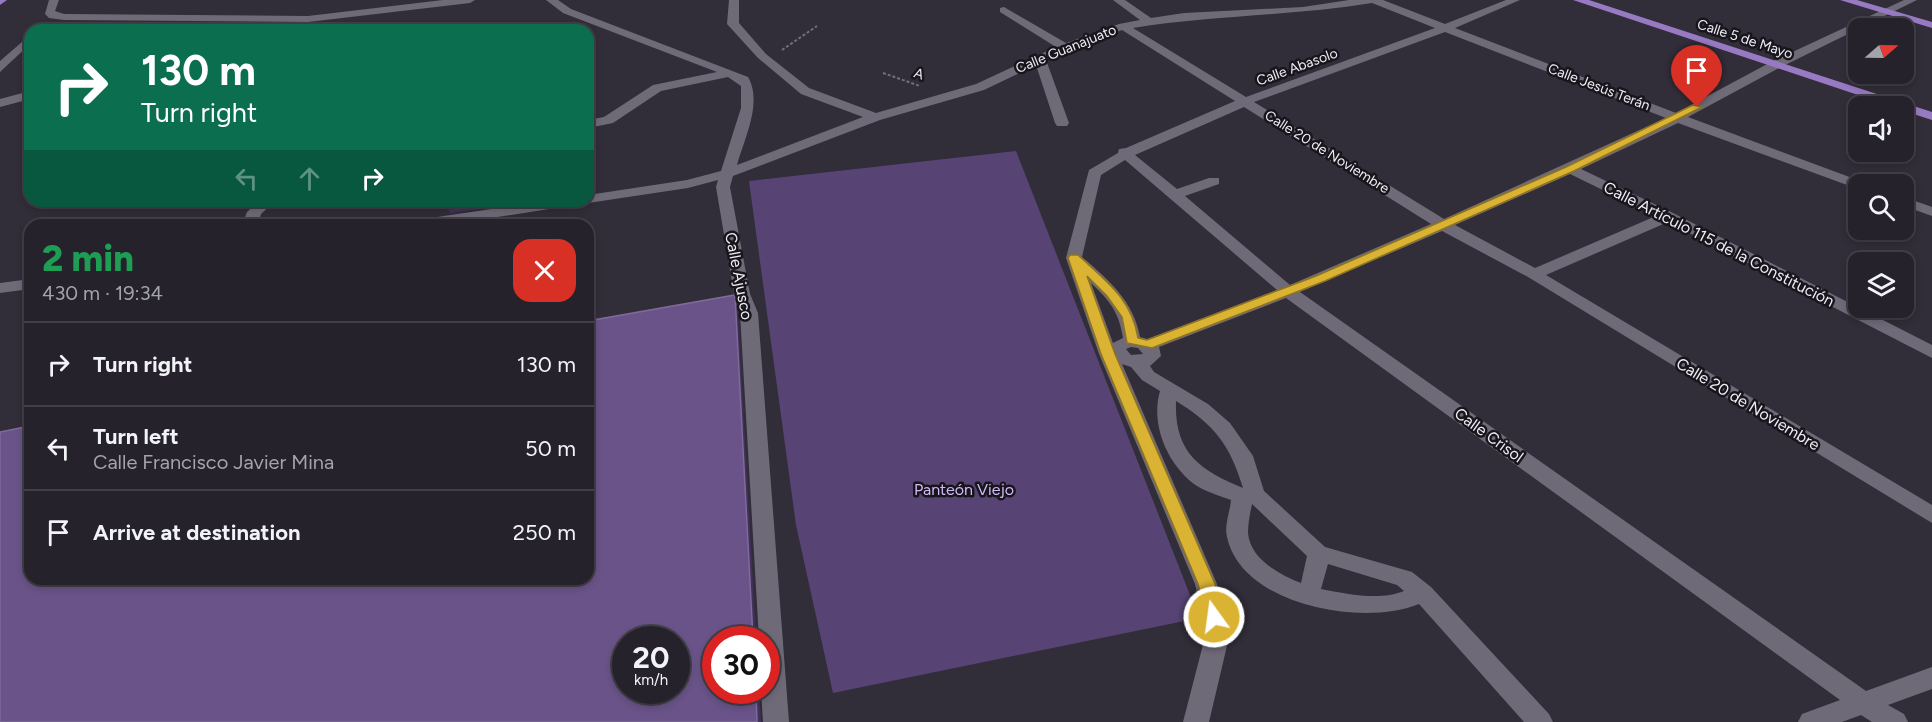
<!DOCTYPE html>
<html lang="en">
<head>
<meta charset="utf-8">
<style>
  body { margin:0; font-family:Figtree,sans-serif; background:#2d2a33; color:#f1f3f6; height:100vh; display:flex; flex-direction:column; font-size:22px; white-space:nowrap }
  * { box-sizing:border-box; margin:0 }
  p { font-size:20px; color:#a3a4a9 }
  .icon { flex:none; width:33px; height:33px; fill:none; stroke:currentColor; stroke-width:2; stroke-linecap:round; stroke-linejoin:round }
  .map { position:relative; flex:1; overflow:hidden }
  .drawer { position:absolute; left:24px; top:219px; width:570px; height:366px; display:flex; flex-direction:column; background:#25222b; border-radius:18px; box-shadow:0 3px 9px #0003,0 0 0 2px #423f47 }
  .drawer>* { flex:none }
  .banner { position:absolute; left:24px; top:24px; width:570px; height:183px; border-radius:18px; box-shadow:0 3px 9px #0003,0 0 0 2px #423f47; background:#0b6e4f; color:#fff; overflow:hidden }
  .needle { width:39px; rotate:70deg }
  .controls { position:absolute; left:1848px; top:18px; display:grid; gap:12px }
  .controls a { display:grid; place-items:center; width:66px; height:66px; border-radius:12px; background:#25222b; box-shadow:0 3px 9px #0003,0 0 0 2px #423f47; font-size:30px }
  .speed { position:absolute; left:612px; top:626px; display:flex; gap:12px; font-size:30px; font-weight:700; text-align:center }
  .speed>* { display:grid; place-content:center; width:78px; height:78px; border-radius:50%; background:#25222b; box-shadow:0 3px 9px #0003,0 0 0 2px #423f47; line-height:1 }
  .speed small { font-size:15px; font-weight:400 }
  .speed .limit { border:9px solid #d22; background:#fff; color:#111 }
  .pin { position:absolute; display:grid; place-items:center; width:51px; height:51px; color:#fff; margin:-62px -26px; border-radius:50% 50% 50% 0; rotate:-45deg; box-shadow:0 0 6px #0007 }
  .pin .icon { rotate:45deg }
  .me { position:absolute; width:66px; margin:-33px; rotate:346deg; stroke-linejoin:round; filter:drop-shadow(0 0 4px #0008) }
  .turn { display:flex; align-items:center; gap:21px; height:126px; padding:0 18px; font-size:27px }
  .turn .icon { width:78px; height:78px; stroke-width:2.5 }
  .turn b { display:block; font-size:42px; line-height:51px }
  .lanes { display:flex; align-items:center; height:57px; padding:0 18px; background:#0003; justify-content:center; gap:30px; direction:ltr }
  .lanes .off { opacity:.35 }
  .round { display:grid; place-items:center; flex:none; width:63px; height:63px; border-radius:18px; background:#2d2a33 }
  .overview { display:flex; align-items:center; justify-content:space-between; height:102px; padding:0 18px }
  h1 { font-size:36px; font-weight:800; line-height:45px; color:#1e9e55 }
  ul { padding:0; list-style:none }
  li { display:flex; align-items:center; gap:18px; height:84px; padding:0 18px; border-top:2px solid #423f47 }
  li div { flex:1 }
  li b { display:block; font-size:22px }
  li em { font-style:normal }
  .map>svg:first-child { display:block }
  .green { fill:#574474 }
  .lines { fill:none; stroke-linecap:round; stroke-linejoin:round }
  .path { stroke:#736f7a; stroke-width:2; stroke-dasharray:3 2; stroke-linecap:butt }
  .minor { fill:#6f6a78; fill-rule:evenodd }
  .major { fill:#977ac2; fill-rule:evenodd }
  .shaded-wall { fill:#42315b }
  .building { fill:#695388; stroke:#7e6b99; stroke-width:1.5; fill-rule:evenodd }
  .route { fill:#dab333; stroke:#8e7421; stroke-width:1.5 }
  .labels { text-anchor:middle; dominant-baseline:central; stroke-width:5; stroke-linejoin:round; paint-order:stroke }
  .far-street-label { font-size:14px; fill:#efedf5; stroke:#18161c }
  .street-label { font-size:16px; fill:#efedf5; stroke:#18161c }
  .park-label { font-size:16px; fill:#d0bbf4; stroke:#18161c }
</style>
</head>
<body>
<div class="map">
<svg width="1932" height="722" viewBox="0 0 1932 722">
  <rect width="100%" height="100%" fill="#312d39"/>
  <!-- green -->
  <path class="green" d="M 1016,151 L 1199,618 L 833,693 L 796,525 L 749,181 Z"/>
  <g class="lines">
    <!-- path -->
    <path class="path" d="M 782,50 L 817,26
      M 883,73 L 920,86"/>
    <!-- minor -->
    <path class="minor" d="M 49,0 L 59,0 L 55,11 L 64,14 L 308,16 L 443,0 L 475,0 L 470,3 L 308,22 L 64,20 L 49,18 L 45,14 Z
      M 546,0 L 558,0 L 571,9 L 748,77 C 763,102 744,140 737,165 L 863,117 L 801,94 L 758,58 L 727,24 L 729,0 L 739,0 L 739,23 L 766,54 L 809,88 L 876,113 L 976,84 L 1056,47 L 1000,12 L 1000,8 L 1004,7 L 1066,43 L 1119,24 L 1140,20 L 1113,0 L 1125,0 L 1151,18 L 1184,13 L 1303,7 L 1349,0 L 1383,0 L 1445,24 L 1506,0 L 1520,0 L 1455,28 L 1676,113 L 1771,62 L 1904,0 L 1917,0 L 1779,68 L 1688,117 L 1863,182 L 1865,184 L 1858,184 L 1858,189 L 1678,123 L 1581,169 L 1673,213 L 1932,345 L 1932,358 L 1668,222 L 1546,275 L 1932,505 L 1932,523 L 1528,277 L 1442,231 L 1300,292 L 1866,691 L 1932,667 L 1932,689 L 1888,705 L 1904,714 L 1908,722 L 1872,722 L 1861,715 L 1842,722 L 1798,722 L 1802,714 L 1840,700 L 1286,298 L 1159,347 L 1161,356 L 1150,366 L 1154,372 L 1208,404 L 1230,423 L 1253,456 L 1264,491 L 1325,547 L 1412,572 L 1431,587 L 1549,714 L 1553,722 L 1524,722 L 1419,604 C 1363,627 1242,606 1227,537 C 1224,525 1230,512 1231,500 C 1220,496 1207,492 1197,486 C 1168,466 1150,425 1160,391 L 1142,380 L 1131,367 L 1122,364 L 1217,584 L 1230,633 L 1209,722 L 1183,722 L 1206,633 L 1195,584 L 1099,354 L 1066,258 L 1089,170 L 1118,153 L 1119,149 L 1126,148 L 1235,101 L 1122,30 L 1046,60 L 1069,123 L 1067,126 L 1057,126 L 1055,123 L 1036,65 L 984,90 L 880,120 L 733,176 L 730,187 L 750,294 L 758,313 L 789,722 L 763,722 L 761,690 L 766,690 L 766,639 L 759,639 L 740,313 L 734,294 L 716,187 L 718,180 L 688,188 L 588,203 L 582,201 L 588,201 L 588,195 L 687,180 L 721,171 L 741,108 L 741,86 L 728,77 L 661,91 L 613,123 L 588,128 L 588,120 L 604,117 L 653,85 L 717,72 L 563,13 ZM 1372,3 L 1435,28 L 1246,97 L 1133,28 C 1213,15 1293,16 1372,3 ZM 1445,32 L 1666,118 L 1444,219 L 1254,102 ZM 1244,107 L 1431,224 L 1290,285 L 1185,196 L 1219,184 L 1219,178 L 1209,178 L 1177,189 L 1135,155 ZM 1125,160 L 1277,290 L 1147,339 L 1140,337 C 1134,302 1109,280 1082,257 L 1101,175 ZM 1570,174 L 1656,216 L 1535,268 L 1455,225 ZM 1091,283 C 1110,301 1119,312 1123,338 L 1113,343 ZM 1131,347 L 1138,348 L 1143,354 L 1131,355 L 1126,349 ZM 1176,401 C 1215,425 1230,445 1243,488 C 1200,470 1174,453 1176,401 ZM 1252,504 L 1307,556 L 1301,583 C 1280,575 1250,559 1248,533 C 1248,523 1250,514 1252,504 ZM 1328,564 L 1397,585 L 1404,591 C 1380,601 1347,594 1321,589 Z
      M 30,35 L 30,44 L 0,72 L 0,61 Z
      M 30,91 L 30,99 L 0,107 L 0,99 Z
      M 1904,197 L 1932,207 L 1932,216 L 1904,206 Z
      M 259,201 L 275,201 L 261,214 L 258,225 L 242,225 L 247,212 Z
      M 545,201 L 581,201 L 574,205 L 447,225 L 409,225 L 417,220 Z
      M 30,279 L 30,289 L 0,293 L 0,283 Z"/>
    <!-- major -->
    <path class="major" d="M 0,0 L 7,0 L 0,5 Z
      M 1573,0 L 1589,0 L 1932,112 L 1932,120 L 1904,111 L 1904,106 L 1891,106 Z
      M 1840,0 L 1857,0 L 1932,22 L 1932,28 Z"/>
  </g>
  <!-- shaded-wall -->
  <path class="shaded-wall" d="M 456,201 L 479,201 L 479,209 L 450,213 L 447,202 Z
    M 735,295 L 738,315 L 756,639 L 753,639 Z
    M 756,690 L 759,690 L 761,722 L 757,722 Z"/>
  <!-- building -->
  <path class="building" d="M 735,295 L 753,639 L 716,639 L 716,690 L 756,690 L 757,722 L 0,722 L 0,432 L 30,426 L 30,579 L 588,579 L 588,321 ZM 626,639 L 676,639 L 676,690 L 626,690 Z"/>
  <!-- route -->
  <path class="route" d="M 1693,105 L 1702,107 L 1574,171 L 1325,281 L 1152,348 L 1127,343 L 1122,317 L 1107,296 L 1087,276 L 1115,354 L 1215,584 L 1223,617 L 1220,622 L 1214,624 L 1208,622 L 1198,584 L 1101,354 L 1068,258 L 1070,255 L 1078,255 C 1106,281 1132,299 1138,338 L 1147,340 L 1316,276 L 1566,167 Z"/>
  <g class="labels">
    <!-- far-street labels -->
    <g class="far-street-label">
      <text transform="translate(1745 39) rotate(18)">Calle 5 de Mayo</text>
      <text transform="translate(1066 49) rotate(-22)">Calle Guanajuato</text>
      <text transform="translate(1297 67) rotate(-20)">Calle Abasolo</text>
      <text transform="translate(919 74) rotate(18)">A</text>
      <text transform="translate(1599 87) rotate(21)">Calle Jesús Terán</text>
      <text transform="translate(1327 152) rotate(32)">Calle 20 de Noviembre</text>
    </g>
    <!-- street labels -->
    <g class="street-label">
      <text transform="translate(1719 244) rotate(27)">Calle Artículo 115 de la Constitución</text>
      <text transform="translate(739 276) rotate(79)">Calle Ajusco</text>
      <text transform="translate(1748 404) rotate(31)">Calle 20 de Noviembre</text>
      <text transform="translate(1489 435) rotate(36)">Calle Crisol</text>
    </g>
    <!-- park labels -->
    <g class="park-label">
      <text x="964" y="489">Panteón Viejo</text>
    </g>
  </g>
</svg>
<div class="controls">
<a><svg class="needle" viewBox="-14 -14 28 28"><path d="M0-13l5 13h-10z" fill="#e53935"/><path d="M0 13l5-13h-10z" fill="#a3a4a9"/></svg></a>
<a><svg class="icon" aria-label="sound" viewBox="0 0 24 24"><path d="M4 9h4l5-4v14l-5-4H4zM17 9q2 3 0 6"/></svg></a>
<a><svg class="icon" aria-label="search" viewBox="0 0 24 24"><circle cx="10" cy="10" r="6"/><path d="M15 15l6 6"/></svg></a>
<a><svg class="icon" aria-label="layers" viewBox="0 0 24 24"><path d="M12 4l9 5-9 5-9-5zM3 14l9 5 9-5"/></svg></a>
</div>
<div class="speed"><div>20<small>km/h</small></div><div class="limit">30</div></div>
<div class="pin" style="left:1697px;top:107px;background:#d93025"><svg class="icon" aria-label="arrive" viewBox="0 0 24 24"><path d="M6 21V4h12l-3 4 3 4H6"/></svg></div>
<svg class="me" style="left:1214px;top:617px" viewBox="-20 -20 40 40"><circle r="17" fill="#dab333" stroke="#fff" stroke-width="3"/><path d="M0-11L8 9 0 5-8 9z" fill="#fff"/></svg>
<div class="banner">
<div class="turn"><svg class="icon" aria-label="right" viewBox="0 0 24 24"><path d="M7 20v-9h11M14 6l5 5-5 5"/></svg><div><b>130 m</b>Turn right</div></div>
<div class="lanes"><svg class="icon off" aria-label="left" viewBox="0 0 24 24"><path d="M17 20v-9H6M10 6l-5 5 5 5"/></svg><svg class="icon off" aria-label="ahead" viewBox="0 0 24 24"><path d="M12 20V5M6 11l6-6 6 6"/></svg><svg class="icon" aria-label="right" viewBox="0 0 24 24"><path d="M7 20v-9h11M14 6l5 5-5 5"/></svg></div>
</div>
<section class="drawer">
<div class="overview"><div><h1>2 min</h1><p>430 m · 19:34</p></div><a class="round" style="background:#d93025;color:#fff"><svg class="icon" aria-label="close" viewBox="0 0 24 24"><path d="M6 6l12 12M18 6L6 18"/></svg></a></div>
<ul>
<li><svg class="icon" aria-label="right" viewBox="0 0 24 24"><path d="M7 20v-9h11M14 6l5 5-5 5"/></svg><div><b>Turn right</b></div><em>130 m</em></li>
<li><svg class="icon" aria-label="left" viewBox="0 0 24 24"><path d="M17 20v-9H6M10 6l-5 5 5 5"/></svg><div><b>Turn left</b><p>Calle Francisco Javier Mina</p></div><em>50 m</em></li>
<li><svg class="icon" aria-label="arrive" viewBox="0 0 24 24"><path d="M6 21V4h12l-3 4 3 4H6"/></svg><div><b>Arrive at destination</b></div><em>250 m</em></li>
</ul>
</section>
</div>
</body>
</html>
